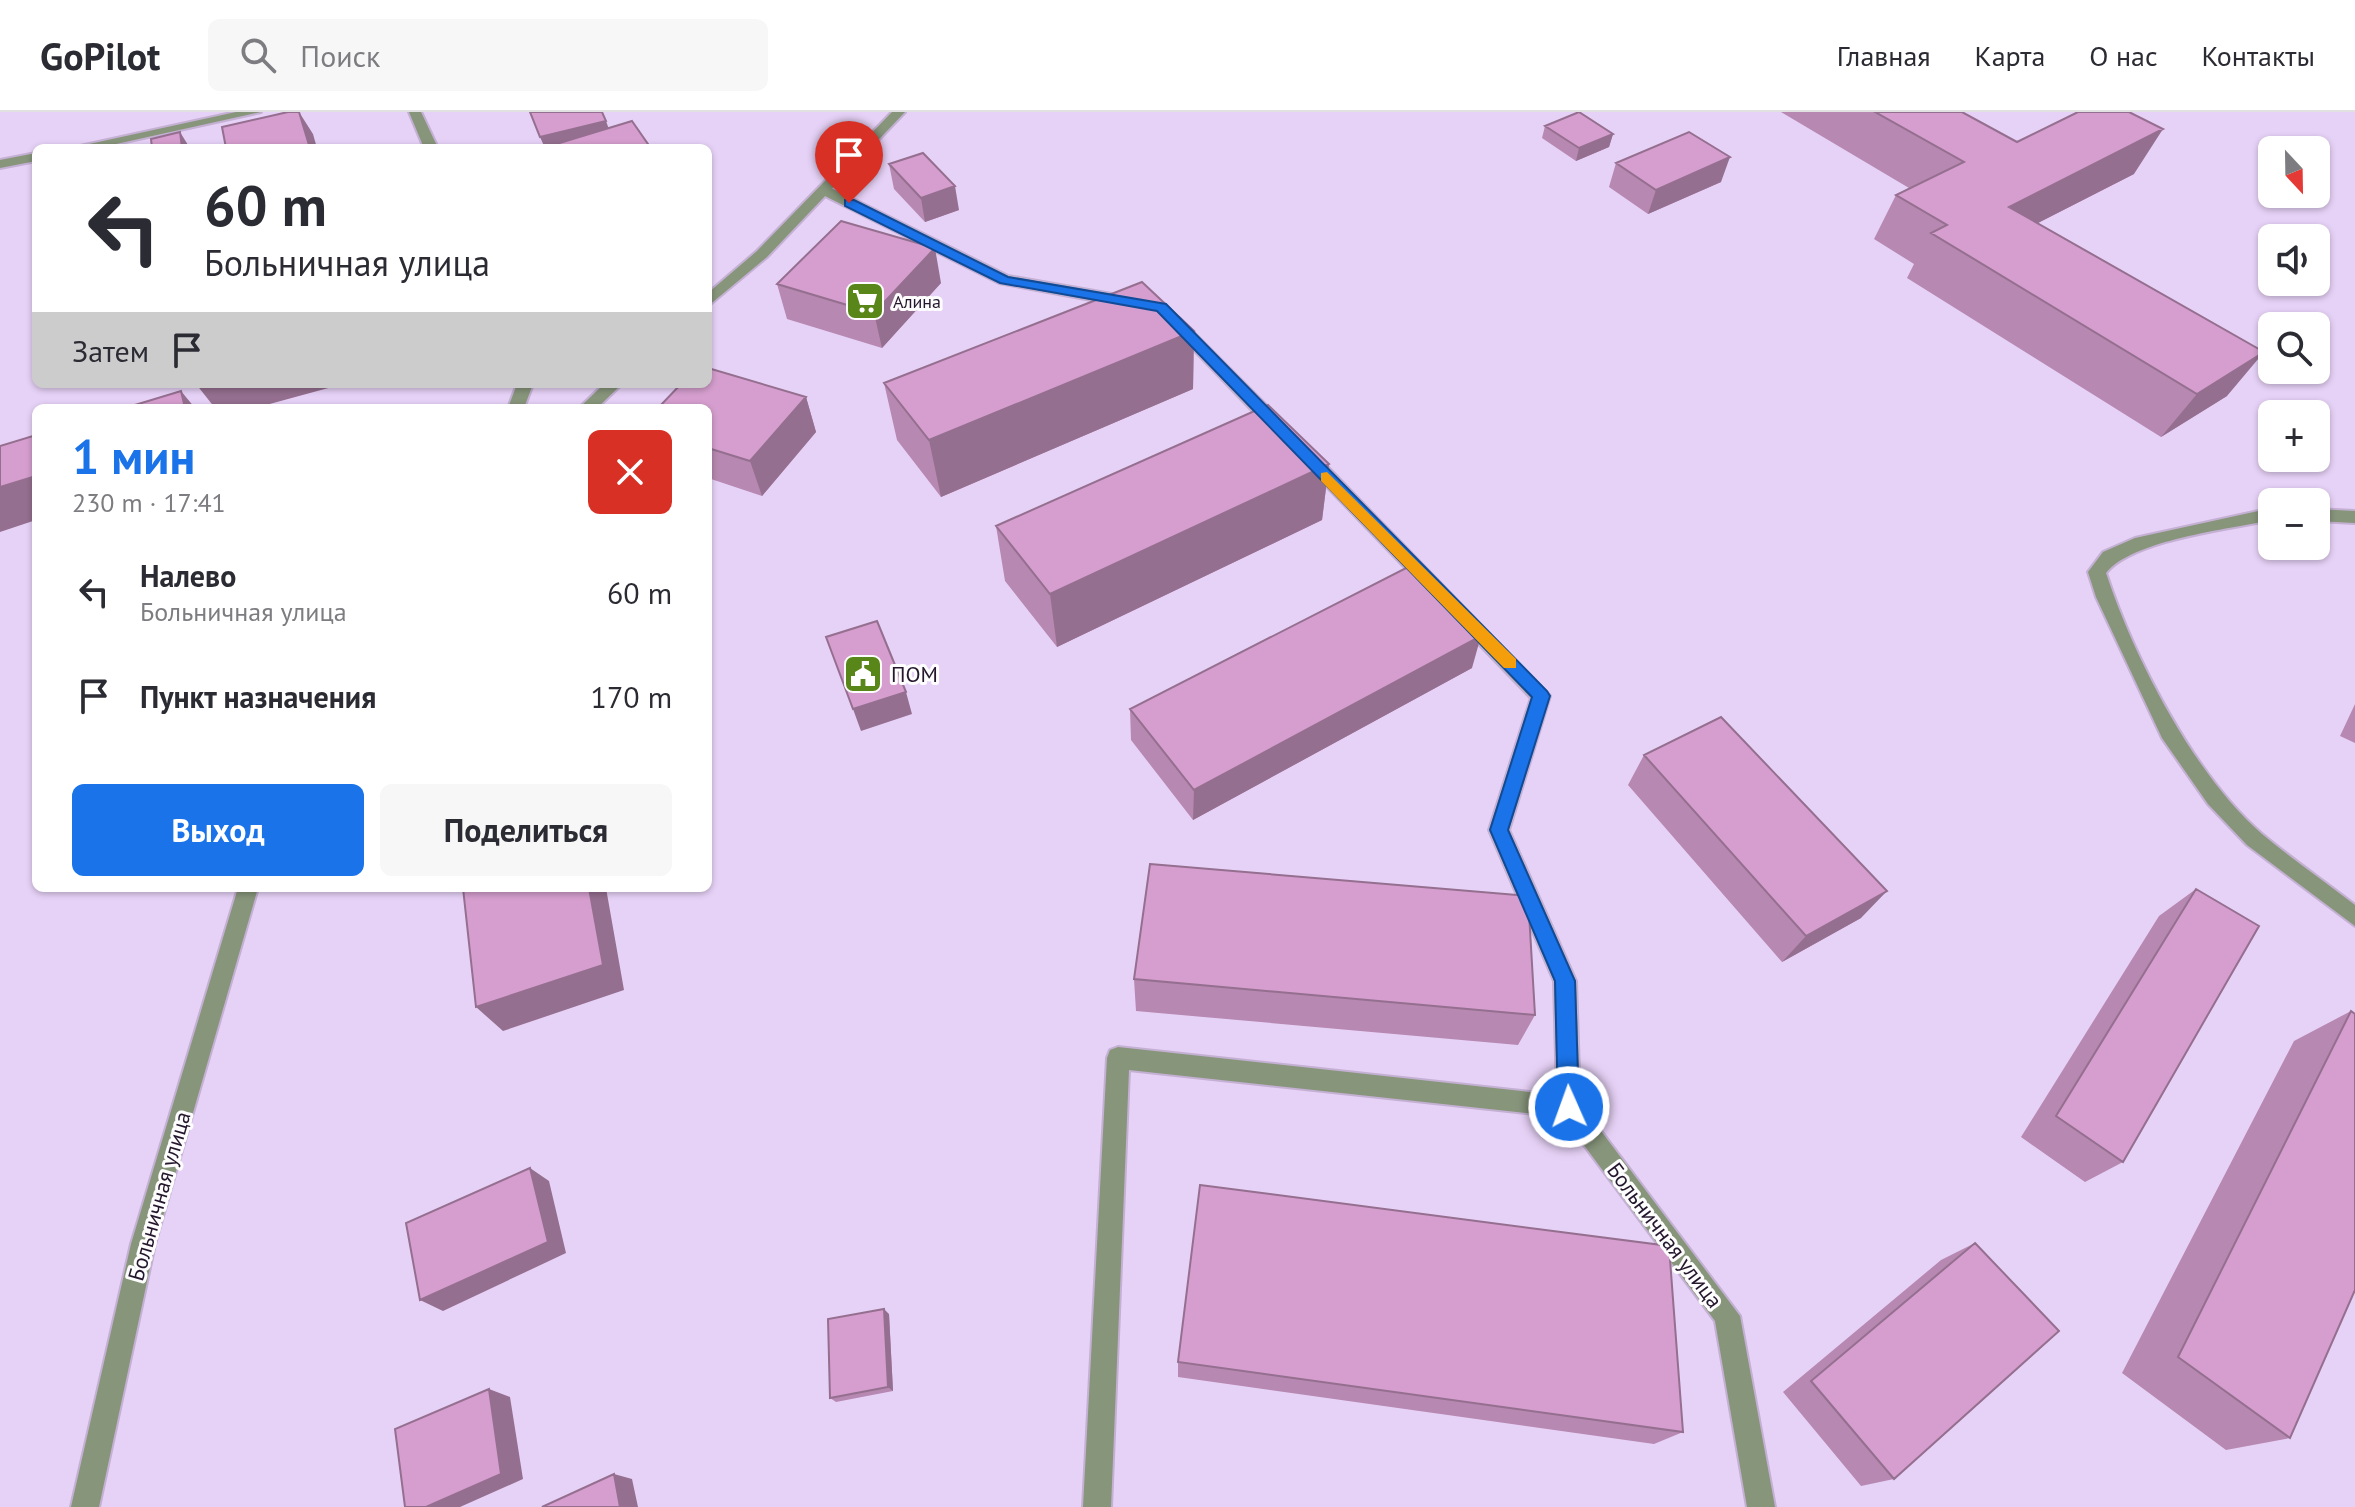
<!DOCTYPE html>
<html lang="ru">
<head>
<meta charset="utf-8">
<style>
  body { margin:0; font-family:"PT Sans",sans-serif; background:#f7f7f7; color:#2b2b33; height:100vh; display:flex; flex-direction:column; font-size:30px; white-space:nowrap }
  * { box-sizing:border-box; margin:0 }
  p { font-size:26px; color:#7c7c81 }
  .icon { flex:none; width:44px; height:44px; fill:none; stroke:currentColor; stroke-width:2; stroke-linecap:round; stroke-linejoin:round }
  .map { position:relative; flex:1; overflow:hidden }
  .details { position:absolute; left:32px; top:292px; width:680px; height:488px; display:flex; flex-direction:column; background:#fff; border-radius:12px; box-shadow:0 2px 6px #0004 }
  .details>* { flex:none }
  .guide { position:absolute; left:32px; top:32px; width:680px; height:244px; border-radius:12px; box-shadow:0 2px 6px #0004; background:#fff; color:#2b2b33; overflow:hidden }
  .needle { width:52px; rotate:158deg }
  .buttons { position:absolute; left:2258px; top:24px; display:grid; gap:16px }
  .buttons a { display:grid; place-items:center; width:72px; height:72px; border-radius:12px; background:#fff; box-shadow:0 2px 6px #0004; font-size:40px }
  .pin { position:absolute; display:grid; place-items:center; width:68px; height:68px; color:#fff; margin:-82px -34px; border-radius:50% 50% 50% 0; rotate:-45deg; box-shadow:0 0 8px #0007 }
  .pin .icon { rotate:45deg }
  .me { position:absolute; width:88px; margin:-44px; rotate:358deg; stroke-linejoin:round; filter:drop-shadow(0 0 6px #0008) }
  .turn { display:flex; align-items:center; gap:28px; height:168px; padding:0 40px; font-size:36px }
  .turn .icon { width:104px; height:104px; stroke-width:2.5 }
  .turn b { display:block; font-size:56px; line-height:68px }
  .then { display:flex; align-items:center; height:76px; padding:0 40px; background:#0003; gap:16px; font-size:30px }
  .round { display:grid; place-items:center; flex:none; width:84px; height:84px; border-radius:12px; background:#f7f7f7 }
  .headline { display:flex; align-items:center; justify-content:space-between; height:136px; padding:0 40px }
  h1 { font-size:48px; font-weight:700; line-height:60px; color:#1a73e8 }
  .cta { display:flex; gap:16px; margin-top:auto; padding:16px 40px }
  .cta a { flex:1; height:92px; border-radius:12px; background:#1a73e8; color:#fff; font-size:32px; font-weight:700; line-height:92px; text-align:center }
  .cta a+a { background:#f7f7f7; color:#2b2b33 }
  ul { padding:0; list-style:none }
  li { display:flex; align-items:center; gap:24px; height:104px; padding:0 40px }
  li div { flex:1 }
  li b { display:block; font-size:30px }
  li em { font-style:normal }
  header { display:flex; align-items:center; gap:48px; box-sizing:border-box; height:112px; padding:0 40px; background:#fff; border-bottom:2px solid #e1e1e2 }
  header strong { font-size:38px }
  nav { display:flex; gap:44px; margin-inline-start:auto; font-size:28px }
  .search { width:560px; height:72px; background:#f7f7f7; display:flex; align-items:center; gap:20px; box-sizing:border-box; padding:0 28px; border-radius:12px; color:#7c7c81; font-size:30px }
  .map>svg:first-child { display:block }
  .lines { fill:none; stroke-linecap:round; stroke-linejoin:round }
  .service-casing { stroke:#c4b0d3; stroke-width:4 }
  .minor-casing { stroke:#c4b0d3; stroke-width:4 }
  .tertiary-casing { stroke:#c4b0d3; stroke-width:4 }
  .service { fill:#87957b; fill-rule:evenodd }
  .minor { fill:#87957b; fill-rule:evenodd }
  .tertiary { fill:#87957b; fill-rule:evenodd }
  .wall { fill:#b788b1 }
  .shaded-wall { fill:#956f90 }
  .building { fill:#d59ece; stroke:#956f90; stroke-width:2 }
  .route { fill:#1a73e8; stroke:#114b97; stroke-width:2 }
  .slow { fill:#f59e0b }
  .labels { text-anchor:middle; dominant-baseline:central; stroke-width:6; stroke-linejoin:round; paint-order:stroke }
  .far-poi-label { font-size:18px; fill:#24162d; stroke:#fdfdfd; text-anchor:start }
  .poi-label { font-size:22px; fill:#24162d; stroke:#fdfdfd; text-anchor:start }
  .street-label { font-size:22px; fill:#24162d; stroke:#fdfdfd }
</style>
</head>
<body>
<header>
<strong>GoPilot</strong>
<div class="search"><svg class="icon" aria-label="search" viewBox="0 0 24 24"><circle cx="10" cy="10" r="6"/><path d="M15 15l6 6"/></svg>Поиск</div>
<nav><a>Главная</a><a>Карта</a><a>О нас</a><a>Контакты</a></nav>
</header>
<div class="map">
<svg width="2355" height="1395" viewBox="0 0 2355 1395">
  <rect width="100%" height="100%" fill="#e7d2f7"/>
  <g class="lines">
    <!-- service casing -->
    <g class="service-casing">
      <path id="service" d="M 2272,396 L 2272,408 C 2229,417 2132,428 2106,461 C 2134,546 2194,663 2262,722 C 2292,747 2324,769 2355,793 L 2355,814 L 2247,733 L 2208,692 L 2162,626 L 2096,485 L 2088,460 L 2103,440 L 2135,426 Z
        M 2316,397 L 2355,399 L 2355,411 L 2316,409 Z"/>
    </g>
    <!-- minor casing -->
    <g class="minor-casing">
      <path id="minor" d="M 236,0 L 261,0 L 98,36 L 71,36 Z
        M 36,41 L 36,49 L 0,56 L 0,48 Z
        M 819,75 L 829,75 L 1008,164 L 1129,185 L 1136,190 L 1129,195 L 999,171 L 819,81 Z
        M 1174,204 L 1179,206 L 1284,311 L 1284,319 L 1272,319 L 1169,212 L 1169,206 Z
        M 1309,340 L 1315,342 L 1550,584 L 1509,718 L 1576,869 L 1580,991 L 1740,1204 L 1775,1395 L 1747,1395 L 1715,1209 L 1563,1005 L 1129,958 L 1111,1395 L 1083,1395 L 1107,946 L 1110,938 L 1118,935 L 1557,983 L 1554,869 L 1489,718 L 1531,586 L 1303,350 L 1303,342 Z"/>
    </g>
    <!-- tertiary casing -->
    <g class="tertiary-casing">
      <path id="tertiary" d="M 409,0 L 421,0 L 438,36 L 424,36 Z
        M 892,0 L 905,0 L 767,145 L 708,194 L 708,181 L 757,139 Z
        M 517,272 L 533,272 L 524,296 L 508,296 Z
        M 604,272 L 622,272 L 597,296 L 579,296 Z
        M 238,776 L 258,776 L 155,1132 L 99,1395 L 71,1395 L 131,1132 Z"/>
    </g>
    <!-- service -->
    <use href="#service" class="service"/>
    <!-- minor -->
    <use href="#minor" class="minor"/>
    <!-- tertiary -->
    <use href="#tertiary" class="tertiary"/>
  </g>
  <!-- wall -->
  <path class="wall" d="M 1781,0 L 1962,0 L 2017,30 L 2134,62 L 2038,111 L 2227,284 L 2161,325 L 1907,166 L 1914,152 L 1874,127 L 1896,83 L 1909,76 Z
    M 1545,14 L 1613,22 L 1609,35 L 1576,49 L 1542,26 Z
    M 1616,51 L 1721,70 L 1648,102 L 1609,75 Z
    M 889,52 L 959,98 L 925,110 L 894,77 Z
    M 941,171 L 882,236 L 787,207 L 777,172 Z
    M 1194,219 L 1193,277 L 941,385 L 897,328 L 884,271 Z
    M 806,285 L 816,320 L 762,384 L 708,366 L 708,296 Z
    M 1329,352 L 1322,408 L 1057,535 L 1005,469 L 996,414 Z
    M 1472,556 L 1193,708 L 1131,628 L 1130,597 Z
    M 2355,592 L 2355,631 L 2340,624 Z
    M 1644,643 L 1861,806 L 1782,850 L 1628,673 Z
    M 2196,777 L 2123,1050 L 2085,1070 L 2021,1025 L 2159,804 Z
    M 1134,867 L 1535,903 L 1518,933 L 1136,899 Z
    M 2351,899 L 2290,1326 L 2226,1338 L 2122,1261 L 2294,929 Z
    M 1975,1131 L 1894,1367 L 1861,1374 L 1783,1280 L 1941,1148 Z
    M 889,1202 L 893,1279 L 836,1290 L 830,1286 Z
    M 1178,1250 L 1683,1320 L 1654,1332 L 1178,1265 Z"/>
  <!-- shaded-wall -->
  <path class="shaded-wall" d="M 299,0 L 313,22 L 317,36 L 297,36 Z
    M 606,9 L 615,34 L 553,33 L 555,36 L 545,36 L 540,25 Z
    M 2163,17 L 2134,62 L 1983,139 L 2009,95 Z
    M 180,20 L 188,33 L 189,36 L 182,36 Z
    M 1613,22 L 1609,35 L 1576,49 L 1579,36 Z
    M 1730,45 L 1721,70 L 1648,102 L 1656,78 Z
    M 955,74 L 959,98 L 925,110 L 921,86 Z
    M 935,136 L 941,171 L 882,236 L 874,201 Z
    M 1194,219 L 1193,277 L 941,385 L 929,328 Z
    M 2264,240 L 2227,284 L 2161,325 L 2197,282 Z
    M 196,272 L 343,272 L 255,296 L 215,296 Z
    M 181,279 L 195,296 L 185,296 Z
    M 806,285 L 816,320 L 762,384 L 750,349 Z
    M 1329,352 L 1322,408 L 1057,535 L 1050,482 Z
    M 36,364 L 36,408 L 0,420 L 0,375 Z
    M 1481,524 L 1472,556 L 1193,708 L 1194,678 Z
    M 906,580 L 912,602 L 861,619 L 853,597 Z
    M 589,776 L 606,776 L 624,878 L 503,919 L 476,895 Z
    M 1887,779 L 1861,806 L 1782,850 L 1806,824 Z
    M 530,1056 L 549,1069 L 566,1141 L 443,1199 L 420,1188 Z
    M 884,1197 L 889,1202 L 893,1279 L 888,1275 Z
    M 489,1277 L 510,1285 L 523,1367 L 460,1395 L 426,1395 Z
    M 614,1362 L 632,1367 L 638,1395 L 620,1395 Z"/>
  <!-- building -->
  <path class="building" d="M 288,0 L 299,0 L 309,33 L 297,36 L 226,36 L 222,15 Z
    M 530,0 L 602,0 L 606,9 L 540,25 Z
    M 1579,0 L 1613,22 L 1579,36 L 1545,14 Z
    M 1875,0 L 1962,0 L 2017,30 L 2078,0 L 2129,0 L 2163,17 L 2009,95 L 2264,240 L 2197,282 L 1931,121 L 1947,113 L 1896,83 L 1964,50 Z
    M 632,9 L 650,35 L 646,36 L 556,36 L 553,33 Z
    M 180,20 L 182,36 L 152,36 L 151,27 Z
    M 1689,20 L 1730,45 L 1656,78 L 1616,51 Z
    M 923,41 L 955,74 L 921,86 L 889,52 Z
    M 841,109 L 935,136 L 874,201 L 777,172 Z
    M 1142,170 L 1194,219 L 929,328 L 884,271 Z
    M 708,256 L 806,285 L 750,349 L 708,336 L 708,296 L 658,296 L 681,272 L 708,272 Z
    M 181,279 L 185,296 L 125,296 Z
    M 1268,293 L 1329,352 L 1050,482 L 996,414 Z
    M 36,323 L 36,364 L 0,375 L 0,334 Z
    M 1410,454 L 1481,524 L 1194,678 L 1130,597 Z
    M 877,509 L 906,580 L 853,597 L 826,525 Z
    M 1721,605 L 1887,779 L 1806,824 L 1644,643 Z
    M 1150,752 L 1528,784 L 1535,903 L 1134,867 Z
    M 463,776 L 589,776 L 603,853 L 476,895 Z
    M 2196,777 L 2259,814 L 2123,1050 L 2056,1004 Z
    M 2351,899 L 2355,902 L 2355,1178 L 2290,1326 L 2178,1245 Z
    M 530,1056 L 548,1130 L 420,1188 L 406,1111 Z
    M 1200,1073 L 1669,1134 L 1683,1320 L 1178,1250 Z
    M 1975,1131 L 2059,1219 L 1894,1367 L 1811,1269 Z
    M 884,1197 L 888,1275 L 830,1286 L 828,1207 Z
    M 489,1277 L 501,1362 L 426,1395 L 405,1395 L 395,1317 Z
    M 614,1362 L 620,1395 L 542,1395 Z"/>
  <!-- route -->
  <path class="route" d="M 845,88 L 854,88 L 1008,165 L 1166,192 L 1547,579 L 1550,584 L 1508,718 L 1575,869 L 1579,995 L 1576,1002 L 1569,1005 L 1561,1002 L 1558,995 L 1555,869 L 1490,718 L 1532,585 L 1157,199 L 1000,171 L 845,94 Z"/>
  <!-- slow -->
  <path class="slow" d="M 1327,360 L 1516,547 L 1516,556 L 1504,556 L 1321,369 L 1321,361 Z"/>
  <!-- icons -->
  <defs>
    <g id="supermarket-square" transform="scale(2)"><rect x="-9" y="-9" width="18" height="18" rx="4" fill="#588618" stroke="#fdfdfd"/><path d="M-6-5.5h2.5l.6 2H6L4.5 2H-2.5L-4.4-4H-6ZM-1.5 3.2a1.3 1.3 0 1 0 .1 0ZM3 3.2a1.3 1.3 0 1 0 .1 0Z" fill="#fff"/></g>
    <g id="civic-square" transform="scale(2)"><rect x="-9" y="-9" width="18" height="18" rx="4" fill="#588618" stroke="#fdfdfd"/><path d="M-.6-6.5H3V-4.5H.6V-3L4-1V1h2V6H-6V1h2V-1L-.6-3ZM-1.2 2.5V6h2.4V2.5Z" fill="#fff"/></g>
  </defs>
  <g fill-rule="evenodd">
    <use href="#supermarket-square" x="865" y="189"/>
    <use href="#civic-square" x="863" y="562"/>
  </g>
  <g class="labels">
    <!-- far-poi labels -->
    <g class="far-poi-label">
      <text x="893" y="189">Алина</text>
    </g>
    <!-- poi labels -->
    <g class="poi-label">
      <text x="891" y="562">ПОМ</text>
    </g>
    <!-- street labels -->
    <g class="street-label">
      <text transform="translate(159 1084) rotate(-74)">Больничная улица</text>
      <text transform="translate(1665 1123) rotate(53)">Больничная улица</text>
    </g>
  </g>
</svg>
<div class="buttons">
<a><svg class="needle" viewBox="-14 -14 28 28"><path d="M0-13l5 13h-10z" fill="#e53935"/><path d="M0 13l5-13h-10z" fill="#7c7c81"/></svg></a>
<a><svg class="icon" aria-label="sound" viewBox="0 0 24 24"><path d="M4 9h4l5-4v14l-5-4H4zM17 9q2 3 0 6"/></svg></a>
<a><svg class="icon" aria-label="search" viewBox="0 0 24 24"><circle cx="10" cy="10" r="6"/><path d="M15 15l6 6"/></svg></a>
<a>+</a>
<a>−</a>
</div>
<div class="pin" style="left:849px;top:91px;background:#d93025"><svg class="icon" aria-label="arrive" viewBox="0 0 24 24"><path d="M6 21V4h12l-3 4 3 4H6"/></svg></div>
<svg class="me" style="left:1569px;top:995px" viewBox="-20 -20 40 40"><circle r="17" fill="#1a73e8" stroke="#fff" stroke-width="3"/><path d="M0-11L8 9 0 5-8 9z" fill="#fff"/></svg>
<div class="guide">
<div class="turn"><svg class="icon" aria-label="left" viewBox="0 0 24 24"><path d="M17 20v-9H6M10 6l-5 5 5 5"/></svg><div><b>60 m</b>Больничная улица</div></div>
<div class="then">Затем<svg class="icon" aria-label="arrive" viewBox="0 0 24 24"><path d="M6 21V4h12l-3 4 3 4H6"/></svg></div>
</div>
<section class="details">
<div class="headline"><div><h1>1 мин</h1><p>230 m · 17:41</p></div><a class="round" style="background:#d93025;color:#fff"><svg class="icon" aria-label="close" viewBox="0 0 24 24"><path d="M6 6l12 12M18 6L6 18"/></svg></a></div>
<ul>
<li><svg class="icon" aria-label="left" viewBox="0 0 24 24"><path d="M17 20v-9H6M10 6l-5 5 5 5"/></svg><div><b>Налево</b><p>Больничная улица</p></div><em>60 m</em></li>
<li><svg class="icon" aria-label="arrive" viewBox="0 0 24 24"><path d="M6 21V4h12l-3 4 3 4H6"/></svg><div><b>Пункт назначения</b></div><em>170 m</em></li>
</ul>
<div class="cta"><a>Выход</a><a>Поделиться</a></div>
</section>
</div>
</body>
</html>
